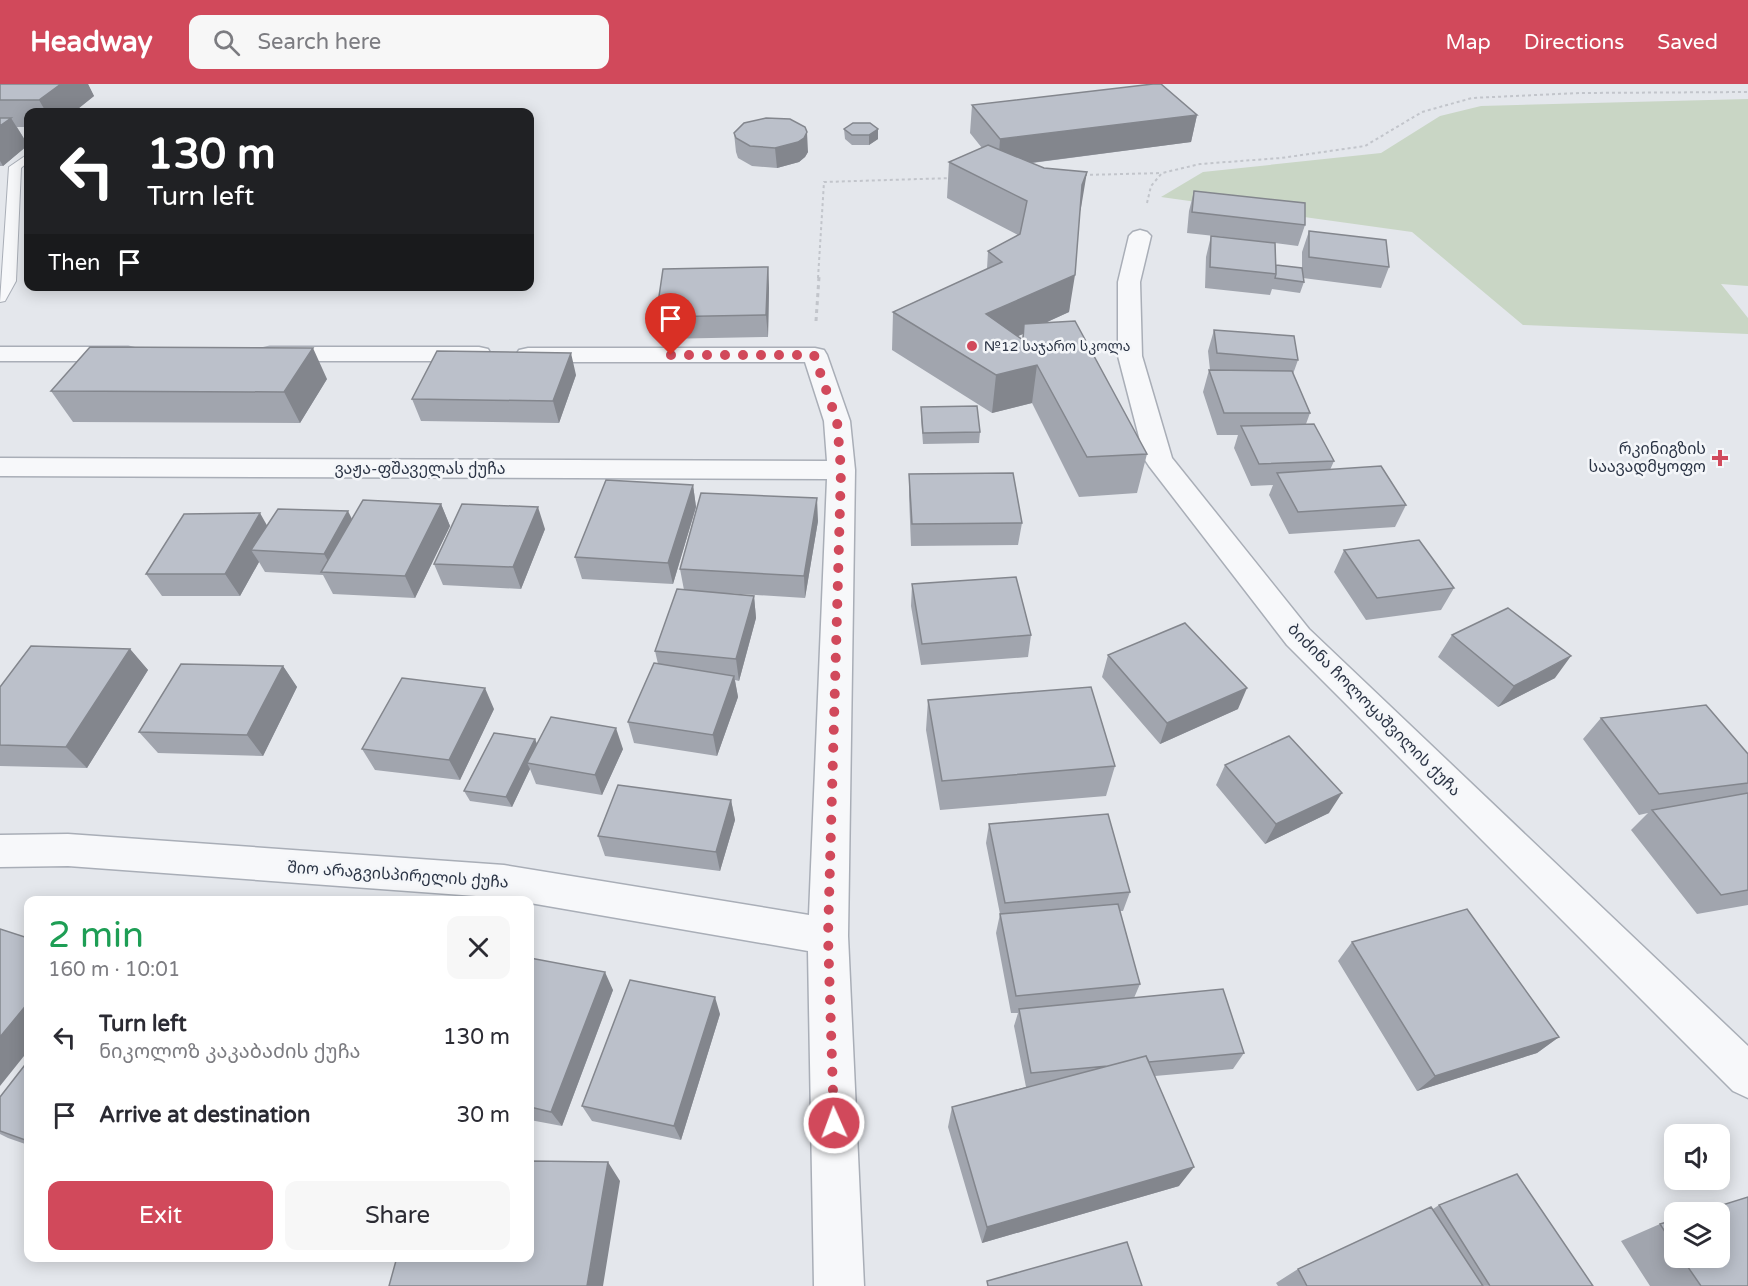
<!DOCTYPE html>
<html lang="en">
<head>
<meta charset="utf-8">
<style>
  body { margin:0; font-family:"Varela Round","Noto Sans Georgian",sans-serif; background:#f7f7f7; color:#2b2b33; height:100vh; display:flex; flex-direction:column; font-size:22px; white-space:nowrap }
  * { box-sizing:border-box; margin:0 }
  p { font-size:20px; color:#7c7c81 }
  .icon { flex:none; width:33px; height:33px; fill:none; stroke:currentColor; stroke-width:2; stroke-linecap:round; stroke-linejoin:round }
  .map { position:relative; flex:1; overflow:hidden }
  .details { position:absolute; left:24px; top:812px; width:510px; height:366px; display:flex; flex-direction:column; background:#fff; border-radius:12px; box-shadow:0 3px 15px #0003 }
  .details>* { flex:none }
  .guide { position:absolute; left:24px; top:24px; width:510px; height:183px; border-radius:12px; box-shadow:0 3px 15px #0003; background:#202124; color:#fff; overflow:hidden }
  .tools { position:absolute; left:1664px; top:1040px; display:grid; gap:12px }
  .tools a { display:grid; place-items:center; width:66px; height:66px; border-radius:12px; background:#fff; box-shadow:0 3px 15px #0003; font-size:30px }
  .pin { position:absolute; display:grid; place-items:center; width:51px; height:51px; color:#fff; margin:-62px -26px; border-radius:50% 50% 50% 0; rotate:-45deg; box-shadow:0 0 6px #0007 }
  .pin .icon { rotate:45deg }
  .me { position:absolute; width:66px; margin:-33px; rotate:358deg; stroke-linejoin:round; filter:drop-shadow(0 0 4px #0008) }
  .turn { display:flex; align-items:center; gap:21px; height:126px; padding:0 24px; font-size:27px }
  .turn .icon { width:78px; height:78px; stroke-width:2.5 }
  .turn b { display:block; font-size:42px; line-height:51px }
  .then { display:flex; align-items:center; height:57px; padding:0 24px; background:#0003; gap:12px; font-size:22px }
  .round { display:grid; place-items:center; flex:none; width:63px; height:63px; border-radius:12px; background:#f7f7f7 }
  .summary { display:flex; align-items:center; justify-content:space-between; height:102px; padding:0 24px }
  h1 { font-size:36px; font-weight:600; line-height:45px; color:#1e9e55 }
  .button { display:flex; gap:12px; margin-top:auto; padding:12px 24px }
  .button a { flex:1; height:69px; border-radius:12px; background:#d1495b; color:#fff; font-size:24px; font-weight:600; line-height:69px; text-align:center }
  .button a+a { background:#f7f7f7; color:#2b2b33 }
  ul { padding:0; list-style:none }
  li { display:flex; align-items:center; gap:18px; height:78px; padding:0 24px }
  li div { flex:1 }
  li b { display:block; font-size:22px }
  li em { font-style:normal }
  header { display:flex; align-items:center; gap:36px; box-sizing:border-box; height:84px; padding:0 30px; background:#d1495b; color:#fff }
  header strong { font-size:28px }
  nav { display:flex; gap:33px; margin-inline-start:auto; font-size:21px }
  .search { width:420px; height:54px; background:#f7f7f7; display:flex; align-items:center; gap:15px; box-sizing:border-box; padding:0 21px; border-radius:12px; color:#7c7c81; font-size:22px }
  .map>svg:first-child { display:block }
  .green { fill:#c9d6c5 }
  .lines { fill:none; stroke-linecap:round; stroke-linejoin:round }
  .service-casing { stroke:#a9aeb7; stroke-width:2 }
  .minor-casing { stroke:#a9aeb7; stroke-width:3 }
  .path-far1 { stroke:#c2c5cb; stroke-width:2; stroke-dasharray:3 3; stroke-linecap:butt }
  .path { stroke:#c2c5cb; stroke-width:3; stroke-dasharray:4 4; stroke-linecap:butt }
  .service { fill:#f7f8fa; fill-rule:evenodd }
  .minor { fill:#f7f8fa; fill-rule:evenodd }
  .wall { fill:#a1a5ae; fill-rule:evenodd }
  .shaded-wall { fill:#83868d }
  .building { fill:#bbc0ca; stroke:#83868d; stroke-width:1.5 }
  .route { stroke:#d1495b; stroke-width:10; stroke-dasharray:0 18 }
  .poi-dot { fill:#d1495b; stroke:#f4f6f9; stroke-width:2 }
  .labels { text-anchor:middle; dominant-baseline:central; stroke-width:5; stroke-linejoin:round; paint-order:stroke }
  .far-poi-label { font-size:14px; fill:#2b3445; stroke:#f4f6f9; text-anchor:start }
  .poi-label { font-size:16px; fill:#2b3445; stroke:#f4f6f9; text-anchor:end }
  .street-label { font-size:16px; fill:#2b3445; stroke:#f4f6f9 }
</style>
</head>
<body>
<header>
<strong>Headway</strong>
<div class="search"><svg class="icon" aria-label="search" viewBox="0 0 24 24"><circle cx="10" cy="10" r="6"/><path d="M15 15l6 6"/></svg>Search here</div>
<nav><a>Map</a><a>Directions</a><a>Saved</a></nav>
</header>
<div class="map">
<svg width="1748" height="1202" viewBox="0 0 1748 1202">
  <rect width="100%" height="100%" fill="#e4e7ec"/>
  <!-- green -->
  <path class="green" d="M 1748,15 L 1748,202 L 1721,200 L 1748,234 L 1748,250 L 1523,241 L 1412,148 L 1161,113 L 1203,88 L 1381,69 L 1440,32 L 1481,22 Z"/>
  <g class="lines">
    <!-- service casing -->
    <g class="service-casing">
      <path id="service" d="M 28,70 L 28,78 L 21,84 L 16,197 L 5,217 L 0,218 L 9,83 Z"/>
    </g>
    <!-- minor casing -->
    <g class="minor-casing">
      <path id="minor" d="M 1140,146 L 1147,148 L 1151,152 L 1140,198 L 1142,272 L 1172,374 L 1309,545 L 1748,962 L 1748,1014 L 1733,1007 L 1287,561 L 1149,382 L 1145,376 L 1118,272 L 1118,198 L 1129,152 L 1133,148 Z
        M 0,263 L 128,263 L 137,265 L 140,270 L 137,275 L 128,277 L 0,277 Z
        M 270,263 L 479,263 L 488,265 L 491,270 L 488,275 L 479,277 L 270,277 L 261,275 L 258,270 L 261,265 Z
        M 528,264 L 815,264 L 824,266 L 827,271 L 850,337 L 855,386 L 848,852 L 864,1202 L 814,1202 L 808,867 L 530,819 L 530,816 L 68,782 L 0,783 L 0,751 L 68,750 L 504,781 L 809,831 L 827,395 L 0,392 L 0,374 L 827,377 L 824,337 L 805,278 L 528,278 L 519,276 L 516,271 L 519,266 Z"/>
    </g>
    <!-- path-far1 -->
    <path class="path-far1" d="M 1084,91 L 1162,89
      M 1147,119 L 1151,102 L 1162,89 L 1200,80 L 1281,74 L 1365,62 L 1422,28 L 1472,14 L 1579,9 L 1748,8
      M 818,194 L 824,98 L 953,94"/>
    <!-- path -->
    <path class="path" d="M 816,237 L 819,193"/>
    <!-- service -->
    <use href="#service" class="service"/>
    <!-- minor -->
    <use href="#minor" class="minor"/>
  </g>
  <!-- wall -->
  <path class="wall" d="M 0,0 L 88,0 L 94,12 L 74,28 L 28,28 L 28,43 L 17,43 L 28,61 L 3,82 L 0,82 Z
    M 972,21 L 1197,31 L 1191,58 L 1032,79 L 1081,124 L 1080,128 L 1069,228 L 1047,238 L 1147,370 L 1137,409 L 1079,413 L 1032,319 L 992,329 L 892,266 L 893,228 L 987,185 L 988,167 L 1018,151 L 947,114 L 949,78 L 982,64 L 970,49 ZM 1023,250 L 1022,255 L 1017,252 Z
    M 844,45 L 878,45 L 878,55 L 869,61 L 852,61 L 845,55 Z
    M 734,49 L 808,68 L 805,73 L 799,78 L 777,84 L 752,82 L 738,74 L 736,68 Z
    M 1194,107 L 1305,141 L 1298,162 L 1275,159 L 1276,181 L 1302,184 L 1302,168 L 1309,147 L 1389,183 L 1381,204 L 1303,194 L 1304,198 L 1300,209 L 1272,205 L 1270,211 L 1205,204 L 1206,173 L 1211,152 L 1242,155 L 1187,149 L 1189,127 Z
    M 768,183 L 769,204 L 768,253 L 659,255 L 656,233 Z
    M 1214,246 L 1298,276 L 1293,290 L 1310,329 L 1306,340 L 1334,377 L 1330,386 L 1406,421 L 1395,443 L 1289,450 L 1269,411 L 1273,401 L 1251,402 L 1234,364 L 1238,351 L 1217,351 L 1203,308 L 1209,286 L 1210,286 L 1208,267 Z
    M 576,291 L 559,339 L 421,337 L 412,315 Z
    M 327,295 L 300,339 L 73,338 L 51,307 Z
    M 921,323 L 980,348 L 979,359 L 923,360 L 921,334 Z
    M 909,390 L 1022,439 L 1018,461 L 911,462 L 909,412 Z
    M 693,401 L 696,423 L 673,500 L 582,495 L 575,473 Z
    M 441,420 L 450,442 L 415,514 L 333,510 L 323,491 L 265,488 L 259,478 L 240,512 L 162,512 L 146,490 L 267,442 L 352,435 Z
    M 818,437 L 805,514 L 725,509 L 754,512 L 756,534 L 739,597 L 735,596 L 738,613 L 717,672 L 634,659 L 628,638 L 658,580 L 655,567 L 684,506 L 680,485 Z
    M 545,445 L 521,505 L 443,501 L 434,480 Z
    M 1344,466 L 1454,504 L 1441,526 L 1366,536 L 1334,488 Z
    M 912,500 L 1031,551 L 1028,573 L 921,581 L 911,522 Z
    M 1452,551 L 1555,594 L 1498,623 L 1438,573 Z
    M 130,565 L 148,586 L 87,684 L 0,682 L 0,603 Z
    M 1108,571 L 1238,625 L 1160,660 L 1102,593 Z
    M 283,582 L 297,603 L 263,672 L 158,669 L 139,648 Z
    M 928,616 L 1115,682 L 1106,712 L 940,726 L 926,646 Z
    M 494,625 L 460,696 L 375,686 L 362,665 Z
    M 1601,634 L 1748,670 L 1748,821 L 1697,830 L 1631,746 L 1648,729 L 1639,731 L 1583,655 Z
    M 535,655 L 537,660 L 623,665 L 602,711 L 536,700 L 530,685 L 512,723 L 470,717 L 464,707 Z
    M 1225,681 L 1329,729 L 1265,760 L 1216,701 Z
    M 731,716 L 735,736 L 720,787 L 605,772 L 598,752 Z
    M 989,740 L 1130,808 L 1123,827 L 1120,827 L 1140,900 L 1134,914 L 1244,969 L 1233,985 L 1155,992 L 1179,1102 L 982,1159 L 948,1043 L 952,1023 L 1026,1003 L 1014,942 L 1018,929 L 1011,929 L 996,849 L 1000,830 L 986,759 Z
    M 1352,858 L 1559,953 L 1537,969 L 1417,1007 L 1338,877 Z
    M 530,874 L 613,906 L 562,1042 L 530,1036 Z
    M 720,930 L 681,1056 L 592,1037 L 582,1022 Z
    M 28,977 L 28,1061 L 8,1054 L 0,1050 L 0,1013 Z
    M 1439,1121 L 1593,1202 L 1278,1202 L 1276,1199 L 1298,1185 L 1433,1125 Z
    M 1674,1136 L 1674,1173 L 1719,1173 L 1748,1202 L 1650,1202 L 1621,1157 L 1660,1140 Z"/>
  <!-- shaded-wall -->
  <path class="shaded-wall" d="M 61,0 L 88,0 L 94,12 L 74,28 L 46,28 L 39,16 Z
    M 1197,31 L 1191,58 L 998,83 L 1000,55 Z
    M 11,34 L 28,61 L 3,82 L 0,77 L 0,42 Z
    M 878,45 L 878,55 L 869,61 L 869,51 Z
    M 807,48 L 808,68 L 805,73 L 799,78 L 777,84 L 775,64 Z
    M 1087,88 L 1081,124 L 1076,137 L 1082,101 Z
    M 768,183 L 769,204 L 768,253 L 766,231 Z
    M 1075,191 L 1069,228 L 1023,249 L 1024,240 L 1023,250 L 982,268 L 986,230 Z
    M 313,264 L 327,295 L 300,339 L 284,308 Z
    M 571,269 L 576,291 L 559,339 L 553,317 Z
    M 1037,281 L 1032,319 L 992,329 L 996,291 Z
    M 693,401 L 696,423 L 673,500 L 668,479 Z
    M 817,414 L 818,437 L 805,514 L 804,492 Z
    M 441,420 L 450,442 L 415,514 L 405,492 Z
    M 538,423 L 545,445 L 521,505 L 513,483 Z
    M 348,427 L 359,449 L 334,488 L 324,470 Z
    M 260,429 L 273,452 L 251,466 L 259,478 L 240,512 L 225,490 Z
    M 754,512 L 756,534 L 739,597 L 736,575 Z
    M 130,565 L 148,586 L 87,684 L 66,663 Z
    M 1571,572 L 1555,594 L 1498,623 L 1514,602 Z
    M 283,582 L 297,603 L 263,672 L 247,651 Z
    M 734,592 L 738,613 L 717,672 L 713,651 Z
    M 485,604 L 494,625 L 460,696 L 449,676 Z
    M 1247,604 L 1238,625 L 1160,660 L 1167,639 Z
    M 616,644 L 623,665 L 602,711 L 595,691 Z
    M 535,655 L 539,666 L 527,679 L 530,685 L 512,723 L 506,713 Z
    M 1342,709 L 1329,729 L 1265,760 L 1276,740 Z
    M 731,716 L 735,736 L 720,787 L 716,768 Z
    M 605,888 L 613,906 L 562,1042 L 551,1028 Z
    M 715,913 L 720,930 L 681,1056 L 674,1042 Z
    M 28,919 L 28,967 L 0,1002 L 0,953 Z
    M 1559,953 L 1537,969 L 1417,1007 L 1435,992 Z
    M 608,1078 L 620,1097 L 603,1202 L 587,1202 Z
    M 1194,1083 L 1179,1102 L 982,1159 L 987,1143 Z"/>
  <!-- building -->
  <path class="building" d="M 0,0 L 61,0 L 39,16 L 0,16 Z
    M 1153,0 L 1161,0 L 1197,31 L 1000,55 L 972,21 Z
    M 0,34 L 11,34 L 0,42 Z
    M 766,34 L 790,35 L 805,43 L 807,48 L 804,54 L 798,58 L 775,64 L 750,62 L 736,54 L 734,49 L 744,39 Z
    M 853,39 L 870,39 L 878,45 L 869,51 L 852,51 L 844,45 Z
    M 988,61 L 1044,84 L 1087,88 L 1082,101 L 1075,191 L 986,230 L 1023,256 L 1024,240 L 1075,237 L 1147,370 L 1087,373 L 1037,281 L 996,291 L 893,228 L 1002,178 L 988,167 L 1020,150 L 1027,117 L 949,78 Z
    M 1194,107 L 1305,119 L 1305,141 L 1192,128 Z
    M 1309,147 L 1386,156 L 1389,183 L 1309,173 Z
    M 1211,152 L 1275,159 L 1276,190 L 1210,183 Z
    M 1276,181 L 1302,184 L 1304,198 L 1275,194 L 1276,190 Z
    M 768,183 L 766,231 L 656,233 L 663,185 Z
    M 1214,246 L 1294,252 L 1298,276 L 1217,269 Z
    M 90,263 L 313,264 L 284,308 L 51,307 Z
    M 437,267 L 571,269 L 553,317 L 412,315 Z
    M 1209,286 L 1292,287 L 1310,329 L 1224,329 Z
    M 977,322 L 980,348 L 923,349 L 921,323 Z
    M 1314,340 L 1334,377 L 1259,380 L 1241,342 Z
    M 1381,382 L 1406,421 L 1298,428 L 1277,389 Z
    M 1013,389 L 1022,439 L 912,440 L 909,390 Z
    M 606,396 L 693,401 L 668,479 L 575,473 Z
    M 701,409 L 817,414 L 804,492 L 680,485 Z
    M 363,416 L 441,420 L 405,492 L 321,488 Z
    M 462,420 L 538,423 L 513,483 L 434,480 Z
    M 278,425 L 348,427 L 324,470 L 251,466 Z
    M 260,429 L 225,490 L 146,490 L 184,430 Z
    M 1419,456 L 1454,504 L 1377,514 L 1344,466 Z
    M 1016,493 L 1031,551 L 922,560 L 912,500 Z
    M 677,505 L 754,512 L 736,575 L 655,567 Z
    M 1508,524 L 1571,572 L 1514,602 L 1452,551 Z
    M 1185,539 L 1247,604 L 1167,639 L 1108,571 Z
    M 31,562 L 130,565 L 66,663 L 0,661 L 0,603 Z
    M 654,579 L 734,592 L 713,651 L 628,638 Z
    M 181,580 L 283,582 L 247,651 L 139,648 Z
    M 402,594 L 485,604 L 449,676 L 362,665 Z
    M 1091,603 L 1115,682 L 942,697 L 928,616 Z
    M 1706,621 L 1748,670 L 1748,699 L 1659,710 L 1601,634 Z
    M 551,633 L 616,644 L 595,691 L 527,679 Z
    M 494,649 L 535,655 L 506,713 L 464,707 Z
    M 1289,652 L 1342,709 L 1276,740 L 1225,681 Z
    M 618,701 L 731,716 L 716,768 L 598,752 Z
    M 1748,709 L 1748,806 L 1721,811 L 1652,726 Z
    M 1108,730 L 1130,808 L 1005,819 L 989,740 Z
    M 1118,820 L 1140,900 L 1016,912 L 1000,830 Z
    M 1467,825 L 1559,953 L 1435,992 L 1352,858 Z
    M 0,845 L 28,854 L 28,919 L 0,953 Z
    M 530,874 L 605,888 L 551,1028 L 530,1023 Z
    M 630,896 L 715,913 L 674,1042 L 582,1022 Z
    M 1223,905 L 1244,969 L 1149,978 L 1146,972 L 1108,982 L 1031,989 L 1019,925 Z
    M 1146,972 L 1194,1083 L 987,1143 L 952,1023 Z
    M 28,977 L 28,1057 L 0,1047 L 0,1013 Z
    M 530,1077 L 608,1078 L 587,1202 L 389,1202 L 397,1173 L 530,1173 Z
    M 1517,1090 L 1593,1202 L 1490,1202 L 1439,1121 Z
    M 1748,1113 L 1748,1202 L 1701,1202 L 1681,1173 L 1719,1173 L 1719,1128 L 1700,1128 Z
    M 1431,1123 L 1483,1202 L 1307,1202 L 1298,1185 Z
    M 1674,1136 L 1674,1162 L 1660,1140 Z
    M 1127,1158 L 1142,1202 L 988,1202 L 987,1197 Z"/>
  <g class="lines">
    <!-- route -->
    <path class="route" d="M 671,271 L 814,271 L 837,337 L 841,386 L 828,852 L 834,1039"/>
  </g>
  <!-- markers -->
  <g class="poi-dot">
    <circle cx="972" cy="262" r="6"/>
    <path d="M1717 365h6v6h6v6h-6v6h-6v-6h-6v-6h6z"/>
  </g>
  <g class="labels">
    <!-- far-poi labels -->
    <g class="far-poi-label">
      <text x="984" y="262">№12 საჯარო სკოლა</text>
    </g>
    <!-- poi labels -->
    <g class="poi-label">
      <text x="1706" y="365">რკინიგზის<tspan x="1706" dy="18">საავადმყოფო</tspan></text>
    </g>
    <!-- street labels -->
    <g class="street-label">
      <text x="420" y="385">ვაჟა-ფშაველას ქუჩა</text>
      <text transform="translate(1374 626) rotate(45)">ბიძინა ჩოლოყაშვილის ქუჩა</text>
      <text transform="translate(398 791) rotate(4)">შიო არაგვისპირელის ქუჩა</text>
    </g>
  </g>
</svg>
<div class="tools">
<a><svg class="icon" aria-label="sound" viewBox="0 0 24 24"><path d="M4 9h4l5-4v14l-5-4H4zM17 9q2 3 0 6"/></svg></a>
<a><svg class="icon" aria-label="layers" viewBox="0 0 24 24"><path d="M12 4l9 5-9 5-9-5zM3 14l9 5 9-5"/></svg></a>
</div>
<div class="pin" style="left:671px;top:271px;background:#d93025"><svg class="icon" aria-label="arrive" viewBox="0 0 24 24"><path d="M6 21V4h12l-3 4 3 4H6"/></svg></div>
<svg class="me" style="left:834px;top:1039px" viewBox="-20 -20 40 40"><circle r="17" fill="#d1495b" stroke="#fff" stroke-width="3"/><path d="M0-11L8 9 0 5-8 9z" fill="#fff"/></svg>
<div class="guide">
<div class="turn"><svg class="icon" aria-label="left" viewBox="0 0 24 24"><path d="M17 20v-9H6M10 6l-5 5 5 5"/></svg><div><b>130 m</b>Turn left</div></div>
<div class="then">Then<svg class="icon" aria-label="arrive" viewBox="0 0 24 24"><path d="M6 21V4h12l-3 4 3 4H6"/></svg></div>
</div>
<section class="details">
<div class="summary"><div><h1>2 min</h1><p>160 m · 10:01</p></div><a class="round"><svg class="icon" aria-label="close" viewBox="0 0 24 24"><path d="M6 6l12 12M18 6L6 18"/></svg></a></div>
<ul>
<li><svg class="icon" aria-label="left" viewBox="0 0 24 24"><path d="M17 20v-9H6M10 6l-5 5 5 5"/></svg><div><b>Turn left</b><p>ნიკოლოზ კაკაბაძის ქუჩა</p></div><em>130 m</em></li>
<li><svg class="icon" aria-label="arrive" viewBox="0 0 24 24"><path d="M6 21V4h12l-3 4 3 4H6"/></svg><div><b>Arrive at destination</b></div><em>30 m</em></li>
</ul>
<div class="button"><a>Exit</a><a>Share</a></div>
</section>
</div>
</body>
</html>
